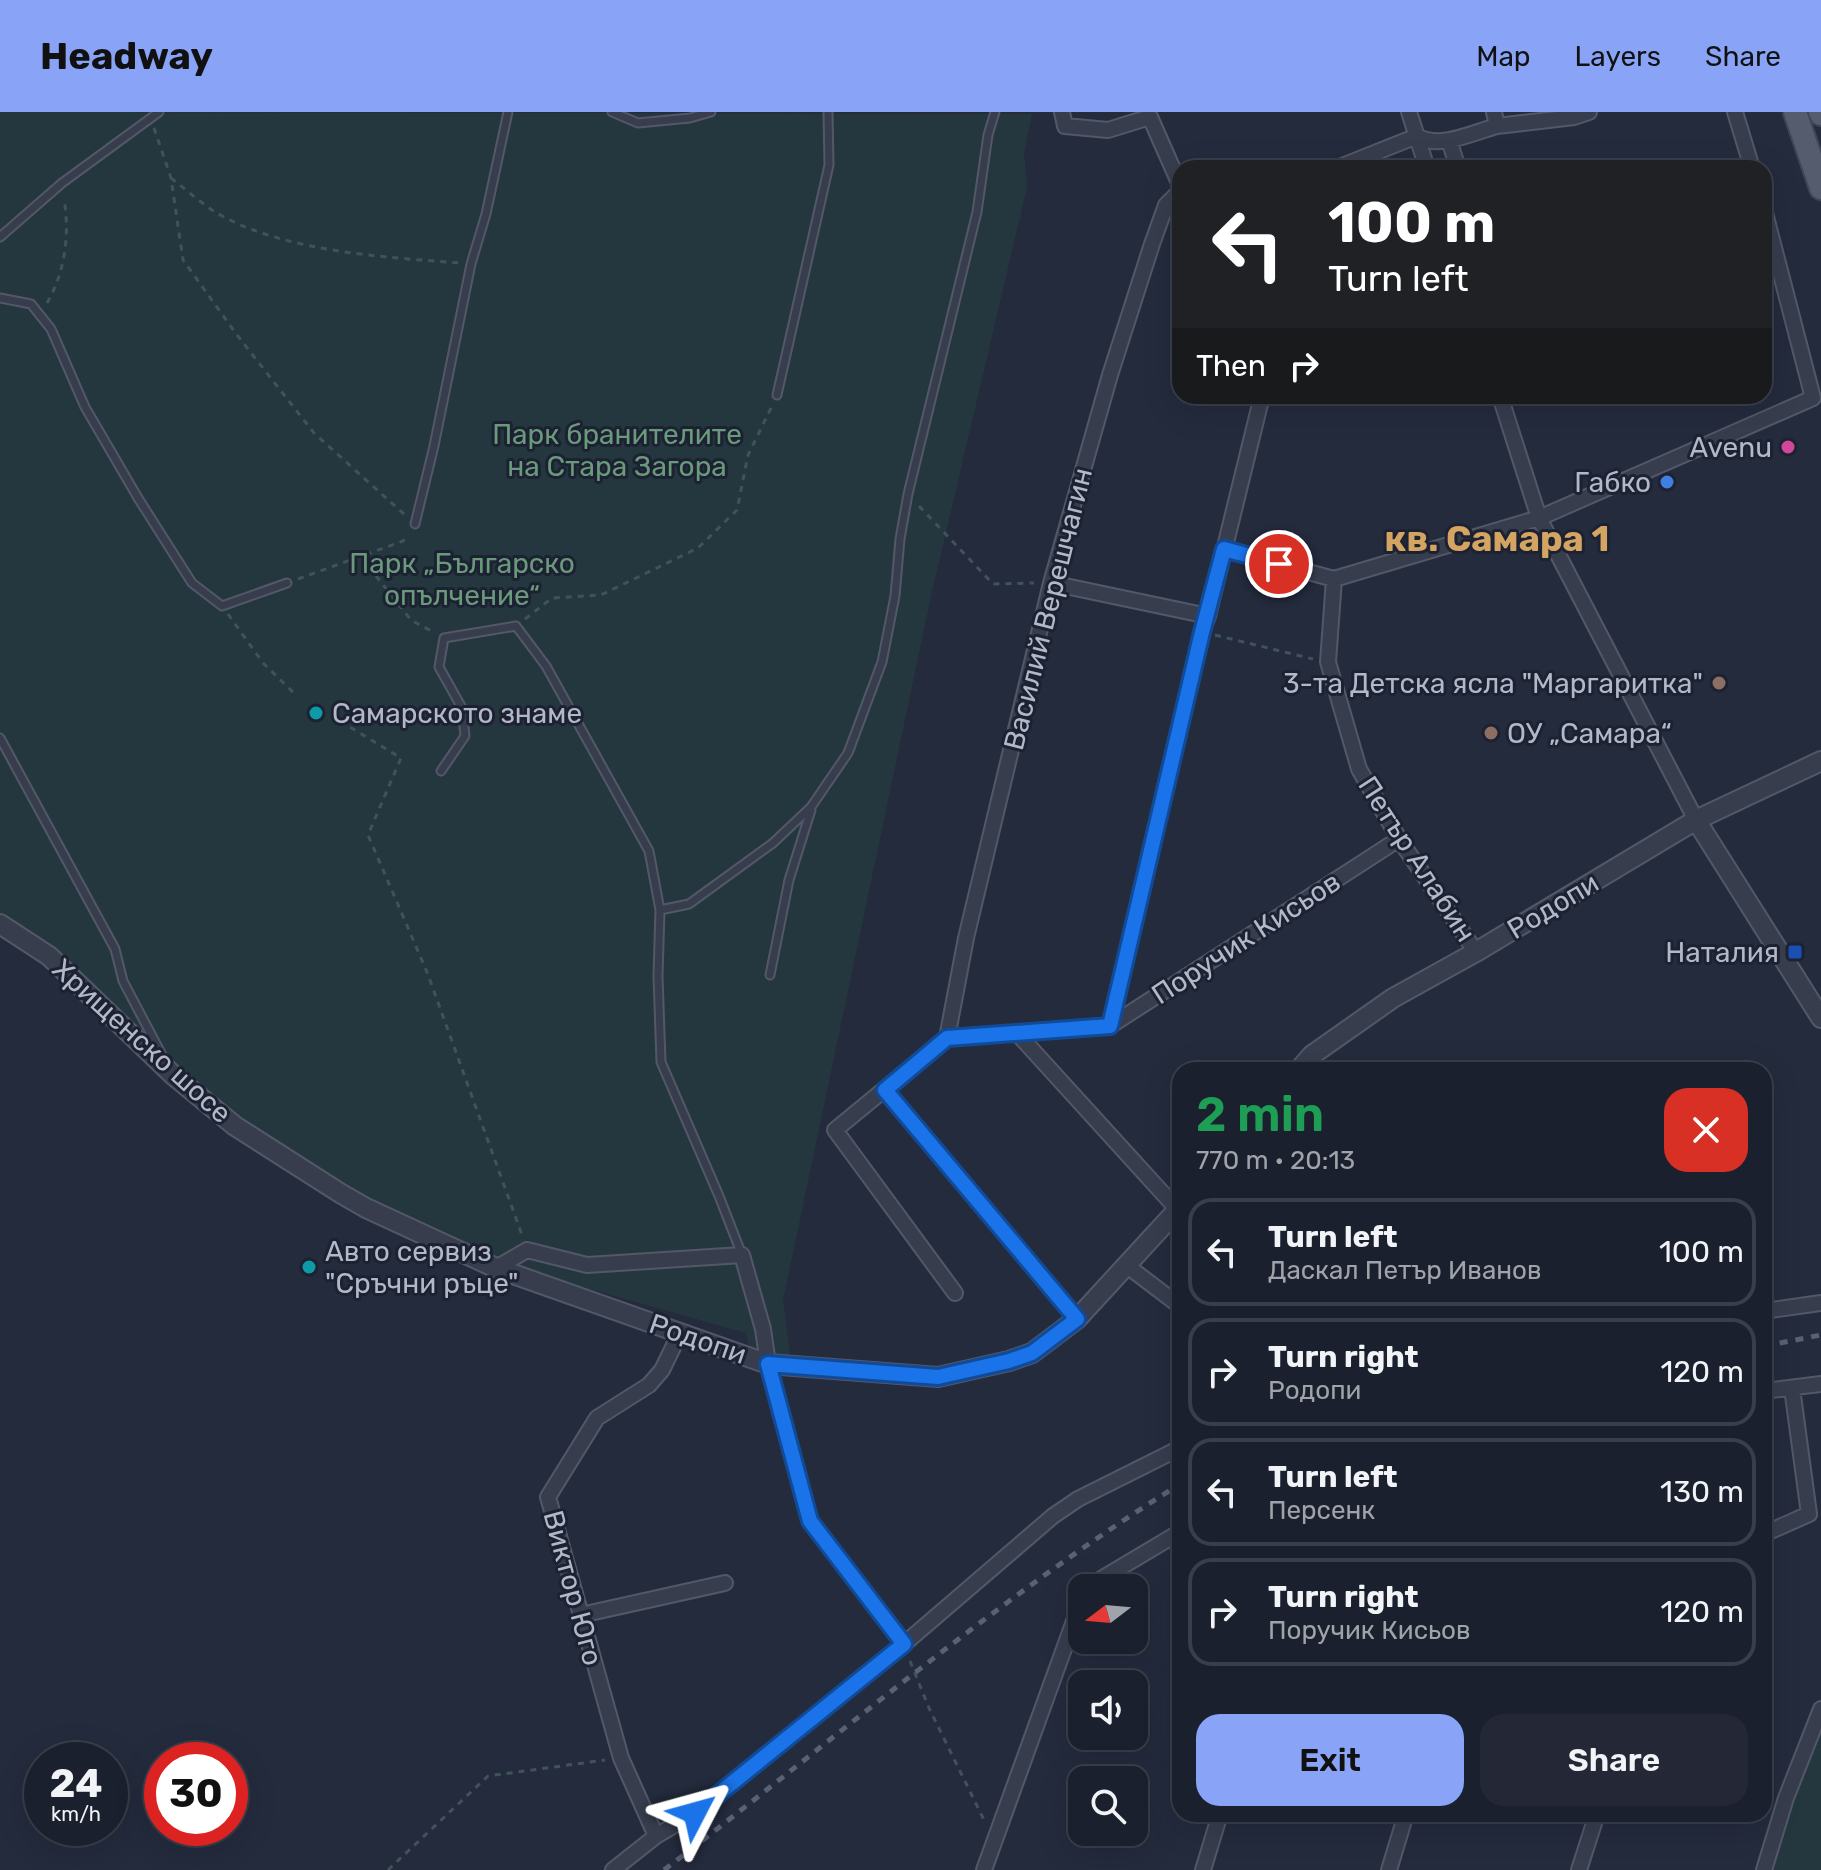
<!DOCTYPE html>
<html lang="en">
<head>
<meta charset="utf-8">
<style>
  body { margin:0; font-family:Rubik,sans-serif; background:#242836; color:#f1f3f6; height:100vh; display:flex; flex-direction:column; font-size:30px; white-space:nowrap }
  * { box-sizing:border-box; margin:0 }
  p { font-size:26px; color:#a0a3aa }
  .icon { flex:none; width:44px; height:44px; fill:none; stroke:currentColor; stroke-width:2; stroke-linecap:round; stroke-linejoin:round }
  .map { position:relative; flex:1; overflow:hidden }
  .sheet { position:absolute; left:1172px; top:950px; width:600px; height:760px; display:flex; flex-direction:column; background:#1b202e; border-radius:24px; box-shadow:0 8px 32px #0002,0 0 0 2px #393e4a }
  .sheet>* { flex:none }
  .hud { position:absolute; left:1172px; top:48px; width:600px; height:244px; border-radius:24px; box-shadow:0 8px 32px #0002,0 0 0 2px #393e4a; background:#202124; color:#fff; overflow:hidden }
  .needle { width:52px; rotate:254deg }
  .fabs { position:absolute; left:1068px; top:1462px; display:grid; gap:16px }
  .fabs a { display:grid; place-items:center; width:80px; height:80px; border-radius:16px; background:#1b202e; box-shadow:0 8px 32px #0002,0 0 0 2px #393e4a; font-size:40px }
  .speed { position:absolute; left:24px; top:1630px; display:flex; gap:16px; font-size:40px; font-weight:700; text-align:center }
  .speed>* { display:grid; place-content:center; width:104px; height:104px; border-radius:50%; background:#1b202e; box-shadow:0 8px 32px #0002,0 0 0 2px #393e4a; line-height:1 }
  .speed small { font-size:20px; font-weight:400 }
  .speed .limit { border:12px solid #d22; background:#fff; color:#111 }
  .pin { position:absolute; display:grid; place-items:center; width:68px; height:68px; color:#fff; margin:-34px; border:4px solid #fff; border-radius:50%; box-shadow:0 2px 8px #0007 }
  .me { position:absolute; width:88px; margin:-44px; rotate:51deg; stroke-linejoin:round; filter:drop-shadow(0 0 6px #0008) }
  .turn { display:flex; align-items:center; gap:28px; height:168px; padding:0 24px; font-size:36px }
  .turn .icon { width:104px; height:104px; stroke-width:2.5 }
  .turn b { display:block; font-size:56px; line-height:68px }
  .then { display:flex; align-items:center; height:76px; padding:0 24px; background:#0003; gap:16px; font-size:30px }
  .round { display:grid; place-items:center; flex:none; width:84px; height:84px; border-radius:24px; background:#242836 }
  .headline { display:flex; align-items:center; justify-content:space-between; height:136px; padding:0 24px }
  h1 { font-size:48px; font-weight:600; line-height:60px; color:#1e9e55 }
  .cta { display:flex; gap:16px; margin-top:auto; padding:16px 24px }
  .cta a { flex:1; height:92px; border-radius:24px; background:#89a4f7; color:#111; font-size:32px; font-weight:600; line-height:92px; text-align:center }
  .cta a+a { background:#242836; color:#f1f3f6 }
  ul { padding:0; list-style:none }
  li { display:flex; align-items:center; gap:24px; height:108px; margin:0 16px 12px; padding:0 8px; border:4px solid #393e4a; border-radius:24px }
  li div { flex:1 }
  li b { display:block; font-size:30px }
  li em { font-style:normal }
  header { display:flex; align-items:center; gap:48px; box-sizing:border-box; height:112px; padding:0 40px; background:#89a4f7; color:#111 }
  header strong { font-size:38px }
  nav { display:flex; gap:44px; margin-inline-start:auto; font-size:28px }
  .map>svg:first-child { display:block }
  .green { fill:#25373e }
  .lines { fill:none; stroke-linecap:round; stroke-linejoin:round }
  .service-casing { stroke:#525868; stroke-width:11 }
  .minor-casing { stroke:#525868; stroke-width:18 }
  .tertiary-casing { stroke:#525868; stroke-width:22 }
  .primary-casing { stroke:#404656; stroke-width:26 }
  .path { stroke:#405358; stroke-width:3; stroke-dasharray:6 6; stroke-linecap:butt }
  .service { stroke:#373d4d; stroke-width:7 }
  .minor { stroke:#373d4d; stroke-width:14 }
  .tertiary { stroke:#373d4d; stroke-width:18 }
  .primary { stroke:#555c6d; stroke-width:22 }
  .rail { stroke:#596174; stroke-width:5; stroke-dasharray:8 8; stroke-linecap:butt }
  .route-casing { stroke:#114b97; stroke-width:20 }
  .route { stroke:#1a73e8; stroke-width:14 }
  .hotel-dot { fill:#d1479c; stroke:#1c2232; stroke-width:3 }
  .shop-dot { fill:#3f7fe0; stroke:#1c2232; stroke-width:3 }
  .education-dot { fill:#8d6e63; stroke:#1c2232; stroke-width:3 }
  .culture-dot { fill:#0f9aa8; stroke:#1c2232; stroke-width:3 }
  .transit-dot { fill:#1a4fb4; stroke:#1c2232; stroke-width:3 }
  .labels { text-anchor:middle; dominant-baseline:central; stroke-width:6; stroke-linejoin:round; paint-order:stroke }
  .park-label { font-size:28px; fill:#6a997c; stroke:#1c2232 }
  .poi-label { font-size:28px; fill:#b3b8c8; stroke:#1c2232; text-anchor:end }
  .street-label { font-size:28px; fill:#b3b8c8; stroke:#1c2232 }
  .district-label { font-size:36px; font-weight:bold; fill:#d4a462; stroke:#1c2232 }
</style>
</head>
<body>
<header>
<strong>Headway</strong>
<nav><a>Map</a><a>Layers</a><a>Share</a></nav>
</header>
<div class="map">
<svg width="1821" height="1758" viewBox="0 0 1821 1758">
  <rect width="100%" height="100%" fill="#242b3d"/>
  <!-- green -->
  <path class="green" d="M 0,0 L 1032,2 L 1024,41 L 1027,75 L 931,484 L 783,1188 L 791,1250 L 749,1238 L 746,1221 L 508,1154 L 318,1061 L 204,979 L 111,890 L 0,805 Z
    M 1821,1618 L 1821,1758 L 1772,1758 L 1789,1694 Z"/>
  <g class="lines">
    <!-- service casing -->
    <g class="service-casing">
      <path id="service" d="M 612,0 L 638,11 L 690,6 L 711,0
        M 0,125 L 62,71 L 159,0
        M 0,186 L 31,192 L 51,217 L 85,295 L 138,386 L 192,471 L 222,494 L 287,471
        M 777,283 L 829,53 L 828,0
        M 415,412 L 434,334 L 471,152 L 486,102 L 508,0
        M 0,626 L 115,837 L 123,869 L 162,943
        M 441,659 L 465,624 L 462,596 L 439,555 L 444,526 L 516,514 L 546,554 L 649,739 L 660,798 L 658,864 L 661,950 L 719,1084 L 742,1143
        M 660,798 L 689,792 L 773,731 L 811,695 L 848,641 L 882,550 L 895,484 L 900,427 L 908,382 L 977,100 L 988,23 L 995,0
        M 770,863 L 789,768 L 811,698"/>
    </g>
    <!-- minor casing -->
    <g class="minor-casing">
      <path id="minor" d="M 1062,0 L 1065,14 L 1108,18 L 1150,5 L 1180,73
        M 1409,0 L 1427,56
        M 1735,0 L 1752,56
        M 1497,14 L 1574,5 L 1589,0
        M 1449,28 L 1458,56
        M 1337,56 L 1417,24 C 1439,38 1474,20 1497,14 L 1494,0
        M 1500,284 L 1539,406 L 1696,708
        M 1224,437 L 1334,467 L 1539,406 L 1813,286 L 1764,97
        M 1334,467 L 1328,550 L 1359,657 L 1399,727 L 1476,840
        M 1051,471 L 1208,504
        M 1110,914 L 1202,520 L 1208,504 L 1262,284
        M 1016,920 L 1178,1098
        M 947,926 L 966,826 L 1051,471 L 1110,263 L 1152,132 L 1166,93 L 1180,79
        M 885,978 L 1077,1207
        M 1126,1153 L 1180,1194
        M 496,1156 L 527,1138 L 587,1153 L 742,1143 L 763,1217 L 768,1252 L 810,1409 L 904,1532
        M 955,1181 L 835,1018 L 947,926 L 1110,914 L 1399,727
        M 1764,1199 L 1821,1191
        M 1764,1279 L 1821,1272
        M 1764,1422 L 1809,1402 L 1792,1276
        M 1086,1476 L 1180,1420
        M 581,1503 L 725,1471
        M 656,1724 L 621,1646 L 548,1385 L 597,1306 L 649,1273 L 662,1258 L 680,1221
        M 613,1758 L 656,1724 L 695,1701 L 904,1532 L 1053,1404 L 1078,1387 L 1180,1336
        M 984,1758 L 1082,1487
        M 1203,1758 L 1220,1702
        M 1389,1758 L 1406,1702
        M 1579,1758 L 1597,1702
        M 1764,1758 L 1786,1686 L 1821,1597"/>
    </g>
    <!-- tertiary casing -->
    <g class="tertiary-casing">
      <path id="tertiary" d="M 1696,708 L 1821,906
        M 0,812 L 49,844 L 173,963 L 235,1014 L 340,1081 L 366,1096 L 496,1156 L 768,1252 L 938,1265 L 1009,1249 L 1032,1241 L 1077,1207 L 1180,1095
        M 1299,958 L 1312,943 L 1393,886 L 1476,840 L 1696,708 L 1821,649"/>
    </g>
    <!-- primary casing -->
    <g class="primary-casing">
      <path id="primary" d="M 1795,0 L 1821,76
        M 1820,0 L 1821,2"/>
    </g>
    <!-- path -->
    <path class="path" d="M 154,16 L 171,66 L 183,148 L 237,223 L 314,321 L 406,404
      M 171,66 C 185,77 200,90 215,100 C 283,140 383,145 460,151
      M 47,191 C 65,160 70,123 64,87
      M 919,394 L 993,472 L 1034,471
      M 361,445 L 411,508 L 435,521
      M 298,467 L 403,429 L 408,422
      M 228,502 L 263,551 L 295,582
      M 525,507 L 552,486 L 601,483 L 698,436 L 737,398 L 748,343 L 772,294
      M 1215,523 L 1313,547
      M 340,609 L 401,646 L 368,723 L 427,860 L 522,1123
      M 910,1549 L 929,1596 L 984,1708
      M 388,1758 L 488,1664 L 605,1648"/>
    <!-- service -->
    <use href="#service" class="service"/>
    <!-- minor -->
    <use href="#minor" class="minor"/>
    <!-- tertiary -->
    <use href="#tertiary" class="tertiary"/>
    <!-- primary -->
    <use href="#primary" class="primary"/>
    <!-- rail -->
    <path class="rail" d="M 1764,1234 L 1821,1223
      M 664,1758 C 834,1628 997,1486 1180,1372"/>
  </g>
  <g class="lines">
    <!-- route casing -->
    <g class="route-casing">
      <path id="route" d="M 695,1701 L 904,1532 L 810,1409 L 768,1252 L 938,1265 L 1009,1249 L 1032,1241 L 1077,1207 L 885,978 L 947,926 L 1110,914 L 1202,520 L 1224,437 L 1279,452"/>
    </g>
    <!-- route -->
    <use href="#route" class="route"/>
  </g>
  <!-- markers -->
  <circle class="hotel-dot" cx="1788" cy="335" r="8"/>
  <circle class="shop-dot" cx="1667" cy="370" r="8"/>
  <g class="education-dot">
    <circle cx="1719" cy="571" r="8"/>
    <circle cx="1491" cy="621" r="8"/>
  </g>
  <g class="culture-dot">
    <circle cx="316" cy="601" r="8"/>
    <circle cx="309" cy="1155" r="8"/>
  </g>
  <rect class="transit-dot" x="1787" y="832" width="16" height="16" rx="4"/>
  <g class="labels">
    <!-- park labels -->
    <g class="park-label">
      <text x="617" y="322">Парк бранителите<tspan x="617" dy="32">на Стара Загора</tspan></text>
      <text x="462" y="451">Парк „Българско<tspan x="462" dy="32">опълчение“</tspan></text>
    </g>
    <!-- poi labels -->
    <g class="poi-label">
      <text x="1772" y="335">Avenu</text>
      <text x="1651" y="370">Габко</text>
      <text x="1703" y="571">3-та Детска ясла "Маргаритка"</text>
      <text x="332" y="601" text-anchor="start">Самарското знаме</text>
      <text x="1507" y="621" text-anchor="start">ОУ „Самара“</text>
      <text x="1779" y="840">Наталия</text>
      <text x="325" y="1139" text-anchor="start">Авто сервиз<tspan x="325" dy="32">"Сръчни ръце"</tspan></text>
    </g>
    <!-- street labels -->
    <g class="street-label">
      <text transform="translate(1048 497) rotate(-76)">Василий Верешчагин</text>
      <text transform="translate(1417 747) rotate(57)">Петър Алабин</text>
      <text transform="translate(1553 794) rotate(-31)">Родопи</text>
      <text transform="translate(1246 826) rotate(-33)">Поручик Кисьов</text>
      <text transform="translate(142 929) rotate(42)">Хрищенско шосе</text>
      <text transform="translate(698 1227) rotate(19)">Родопи</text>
      <text transform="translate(573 1476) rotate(75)">Виктор Юго</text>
    </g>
    <!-- district labels -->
    <g class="district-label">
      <text x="1497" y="426">кв. Самара 1</text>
    </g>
  </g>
</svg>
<div class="fabs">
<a><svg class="needle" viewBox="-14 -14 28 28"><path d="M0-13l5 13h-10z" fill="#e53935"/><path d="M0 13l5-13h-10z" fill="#a0a3aa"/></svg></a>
<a><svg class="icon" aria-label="sound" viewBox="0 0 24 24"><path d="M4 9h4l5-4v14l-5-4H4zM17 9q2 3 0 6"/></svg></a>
<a><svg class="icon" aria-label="search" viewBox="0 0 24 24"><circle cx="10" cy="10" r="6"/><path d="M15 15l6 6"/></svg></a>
</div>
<div class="speed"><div>24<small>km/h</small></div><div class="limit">30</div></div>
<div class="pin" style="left:1279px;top:452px;background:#d93025"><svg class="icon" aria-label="arrive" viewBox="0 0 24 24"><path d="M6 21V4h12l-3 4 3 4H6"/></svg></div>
<svg class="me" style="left:695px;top:1701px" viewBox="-20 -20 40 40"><path d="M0-17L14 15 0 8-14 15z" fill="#1a73e8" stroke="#fff" stroke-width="4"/></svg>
<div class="hud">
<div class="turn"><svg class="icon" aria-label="left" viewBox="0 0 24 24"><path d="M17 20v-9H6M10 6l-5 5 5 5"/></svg><div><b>100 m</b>Turn left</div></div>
<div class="then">Then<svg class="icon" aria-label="right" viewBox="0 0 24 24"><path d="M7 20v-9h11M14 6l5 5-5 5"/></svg></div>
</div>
<section class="sheet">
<div class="headline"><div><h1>2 min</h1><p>770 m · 20:13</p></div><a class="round" style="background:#d93025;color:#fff"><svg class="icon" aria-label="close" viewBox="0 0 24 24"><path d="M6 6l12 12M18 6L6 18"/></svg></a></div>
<ul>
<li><svg class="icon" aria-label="left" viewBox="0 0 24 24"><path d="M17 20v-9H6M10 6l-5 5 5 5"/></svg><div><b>Turn left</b><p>Даскал Петър Иванов</p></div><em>100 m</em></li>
<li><svg class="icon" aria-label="right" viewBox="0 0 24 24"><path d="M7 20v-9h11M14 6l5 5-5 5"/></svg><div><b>Turn right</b><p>Родопи</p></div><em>120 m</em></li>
<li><svg class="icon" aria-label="left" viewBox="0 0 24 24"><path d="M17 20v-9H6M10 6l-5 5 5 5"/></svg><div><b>Turn left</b><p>Персенк</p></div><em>130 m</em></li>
<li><svg class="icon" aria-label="right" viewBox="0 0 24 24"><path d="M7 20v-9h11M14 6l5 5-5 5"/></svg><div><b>Turn right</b><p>Поручик Кисьов</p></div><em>120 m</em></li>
</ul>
<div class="cta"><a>Exit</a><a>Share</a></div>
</section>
</div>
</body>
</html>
